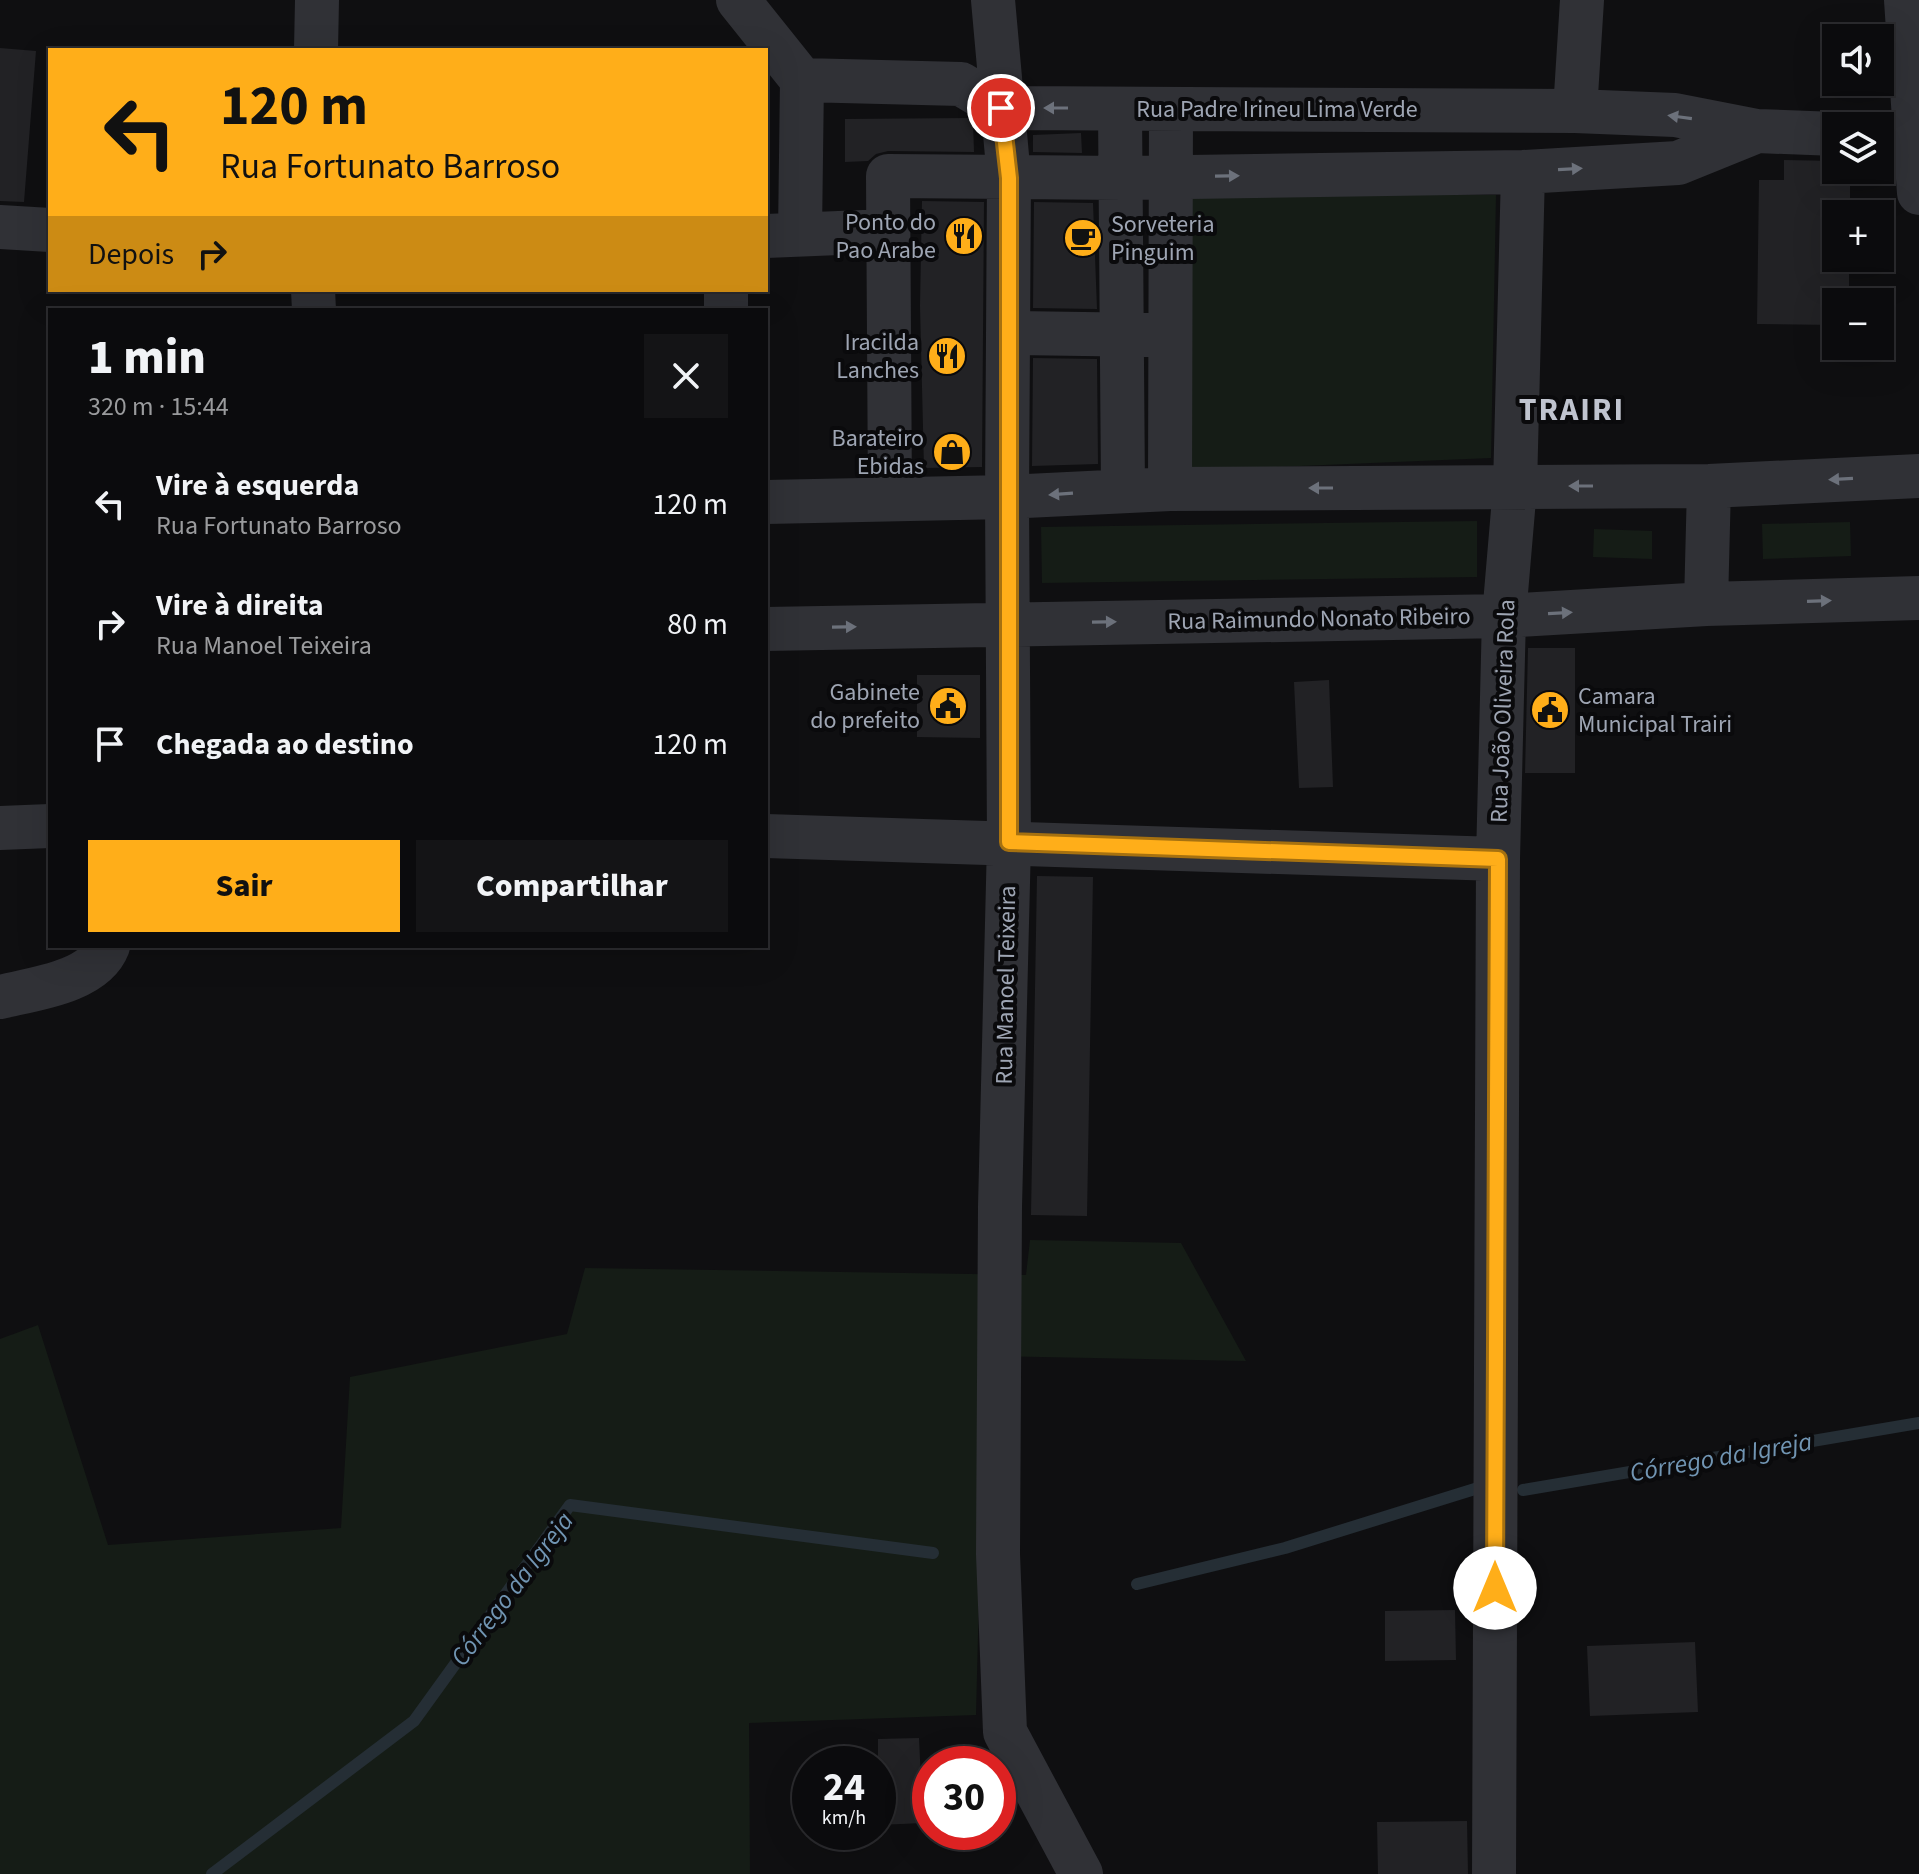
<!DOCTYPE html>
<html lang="pt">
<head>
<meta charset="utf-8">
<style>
  body { margin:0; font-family:"Source Sans 3",sans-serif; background:#141416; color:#f1f3f6; height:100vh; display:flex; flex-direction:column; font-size:30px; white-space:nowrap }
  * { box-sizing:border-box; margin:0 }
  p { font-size:26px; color:#9a9b9d }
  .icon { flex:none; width:44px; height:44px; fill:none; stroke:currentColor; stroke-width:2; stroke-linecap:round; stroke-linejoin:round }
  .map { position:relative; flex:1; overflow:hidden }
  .drawer { position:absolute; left:48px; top:308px; width:720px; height:640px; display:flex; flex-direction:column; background:#0b0b0d; border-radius:0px; box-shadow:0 8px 32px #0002,0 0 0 2px #2b2b2e }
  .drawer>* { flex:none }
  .banner { position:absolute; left:48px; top:48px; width:720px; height:244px; border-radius:0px; box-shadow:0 8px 32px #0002,0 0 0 2px #2b2b2e; background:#ffae19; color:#111; overflow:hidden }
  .tools { position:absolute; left:1822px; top:24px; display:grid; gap:16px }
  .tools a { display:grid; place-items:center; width:72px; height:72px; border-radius:0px; background:#0b0b0d; box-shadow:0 8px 32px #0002,0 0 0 2px #2b2b2e; font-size:40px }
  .speed { position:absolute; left:792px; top:1746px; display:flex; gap:16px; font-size:40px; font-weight:700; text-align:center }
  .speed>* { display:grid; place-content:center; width:104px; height:104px; border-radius:50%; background:#0b0b0d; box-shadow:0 8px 32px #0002,0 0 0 2px #2b2b2e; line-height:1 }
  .speed small { font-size:20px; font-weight:400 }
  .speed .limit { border:12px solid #d22; background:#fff; color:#111 }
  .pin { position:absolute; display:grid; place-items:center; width:68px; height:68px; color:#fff; margin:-34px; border:4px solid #fff; border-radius:50%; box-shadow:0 2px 8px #0007 }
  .me { position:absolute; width:88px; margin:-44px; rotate:0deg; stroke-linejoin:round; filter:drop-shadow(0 0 6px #0008) }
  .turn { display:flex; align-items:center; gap:28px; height:168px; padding:0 40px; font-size:36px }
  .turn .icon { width:104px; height:104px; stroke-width:2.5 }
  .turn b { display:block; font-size:56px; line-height:68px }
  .then { display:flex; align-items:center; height:76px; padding:0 40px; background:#0003; gap:16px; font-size:30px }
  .round { display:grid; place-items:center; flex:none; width:84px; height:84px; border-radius:0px; background:#141416 }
  .overview { display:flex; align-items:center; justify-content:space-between; height:136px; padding:0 40px }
  h1 { font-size:48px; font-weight:800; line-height:60px }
  .primary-button { display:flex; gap:16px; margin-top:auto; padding:16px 40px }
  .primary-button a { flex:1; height:92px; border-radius:0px; background:#ffae19; color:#111; font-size:32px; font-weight:800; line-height:92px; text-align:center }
  .primary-button a+a { background:#141416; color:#f1f3f6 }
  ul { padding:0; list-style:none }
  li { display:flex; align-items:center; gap:24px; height:120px; padding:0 40px }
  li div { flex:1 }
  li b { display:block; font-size:30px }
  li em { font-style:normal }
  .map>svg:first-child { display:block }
  .green { fill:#151c16 }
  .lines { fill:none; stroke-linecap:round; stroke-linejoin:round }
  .stream { stroke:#252e35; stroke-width:12 }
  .building { fill:#222225 }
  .minor { stroke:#303136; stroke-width:44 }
  .oneway { fill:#6c717b }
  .route-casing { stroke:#a67110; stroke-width:20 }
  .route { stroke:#ffae19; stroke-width:14 }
  .labels { text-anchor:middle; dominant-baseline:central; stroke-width:8; stroke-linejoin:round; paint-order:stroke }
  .street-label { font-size:24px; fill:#9ea5b3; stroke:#0a0a0c }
  .poi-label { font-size:24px; fill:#9ea5b3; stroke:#0a0a0c; text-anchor:end }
  .water-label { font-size:26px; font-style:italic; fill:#7195b3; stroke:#0a0a0c }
  .district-label { font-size:32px; font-weight:bold; letter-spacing:2px; fill:#c0c4cf; stroke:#0a0a0c }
</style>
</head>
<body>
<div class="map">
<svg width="1919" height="1874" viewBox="0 0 1919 1874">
  <rect width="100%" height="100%" fill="#0f0f11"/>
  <!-- green -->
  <path class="green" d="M 1192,193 L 1496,195 L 1491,458 L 1183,471 Z
    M 1477,521 L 1477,577 L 1042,583 L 1041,527 Z
    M 1850,522 L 1851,556 L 1763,559 L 1762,524 Z
    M 1594,529 L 1652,531 L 1652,559 L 1593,557 Z
    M 1030,1240 L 1181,1243 L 1246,1361 L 985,1356 L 976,1715 L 749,1723 L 750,1874 L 0,1874 L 0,1339 L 38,1325 L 108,1545 L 341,1528 L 350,1377 L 567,1334 L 585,1268 L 1026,1275 Z"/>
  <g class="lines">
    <!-- stream -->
    <path class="stream" d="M 1523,1490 L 1919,1423
      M 1137,1584 L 1285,1548 L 1478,1488
      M 212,1874 L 414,1721 L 570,1505 L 933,1553"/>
  </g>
  <!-- building -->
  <path class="building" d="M 0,48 L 36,51 L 24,202 L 0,201 Z
    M 970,118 L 973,121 L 974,152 L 888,151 L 876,154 L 868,161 L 845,162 L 845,119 Z
    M 1081,133 L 1082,153 L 1033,152 L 1033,135 Z
    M 1784,160 L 1836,161 L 1836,170 L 1842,170 L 1842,181 L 1850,181 L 1850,214 L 1836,214 L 1836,258 L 1849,258 L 1849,302 L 1836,302 L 1836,325 L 1757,324 L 1759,180 L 1784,180 Z
    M 922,201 L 984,202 L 982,467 L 924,468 L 920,306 Z
    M 1034,202 L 1093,203 L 1097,309 L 1033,308 Z
    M 1033,358 L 1097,359 L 1098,464 L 1032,466 Z
    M 1528,648 L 1575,648 L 1575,773 L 1525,773 Z
    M 917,675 L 980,675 L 980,738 L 917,737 Z
    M 1329,680 L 1333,787 L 1299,788 L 1294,682 Z
    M 1037,876 L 1093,877 L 1087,1216 L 1031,1215 Z
    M 1455,1610 L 1456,1660 L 1385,1661 L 1385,1611 Z
    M 1695,1642 L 1698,1712 L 1590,1716 L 1587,1646 Z
    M 919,1738 L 923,1823 L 878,1825 L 878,1739 Z
    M 1467,1821 L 1468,1874 L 1378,1874 L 1377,1822 Z"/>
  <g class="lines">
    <!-- minor -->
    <path class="minor" d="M 738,0 L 802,80
      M 993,0 L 1009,178 L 1007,497 L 1009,842 L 1000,1207 L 998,1554 L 1005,1732 L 1081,1874
      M 1906,0 L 1919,193
      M 316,50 L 317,0
      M 802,80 L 961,84 L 1001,108 L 1575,111 L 1675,115 L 1757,131 L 1836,134
      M 1120,109 L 1123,490
      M 1575,111 L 1582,0
      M 1880,135 L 1916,137
      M 0,227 L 50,230
      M 800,233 L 802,80
      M 766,236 L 888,231
      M 313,290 L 314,310
      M 726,290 L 726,310
      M 1009,333 L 1151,335
      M 1170,489 L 1171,109
      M 890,498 L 888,176 L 1122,178 L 1523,172 L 1678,163 L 1757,131
      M 766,502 L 1007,497 L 1170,489 L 1709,486 L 1919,476
      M 1706,604 L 1709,486
      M 766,629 L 1504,616 L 1706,604 L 1919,598
      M 0,828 L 50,826
      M 766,836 L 1498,859
      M 0,997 C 34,989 94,982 108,946
      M 1494,1874 L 1498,859 L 1504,616 L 1515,487 L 1523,172"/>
  </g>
  <!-- one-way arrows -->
  <defs><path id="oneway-solid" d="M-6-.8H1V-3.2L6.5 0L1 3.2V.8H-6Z" transform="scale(2)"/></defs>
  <g class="oneway">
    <use href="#oneway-solid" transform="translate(1056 108) rotate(-180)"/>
    <use href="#oneway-solid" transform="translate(1680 117) rotate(-172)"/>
    <use href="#oneway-solid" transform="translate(1570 169) rotate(-3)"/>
    <use href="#oneway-solid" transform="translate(1227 176) rotate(-1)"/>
    <use href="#oneway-solid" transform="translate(1841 479) rotate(177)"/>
    <use href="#oneway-solid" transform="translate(1581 486) rotate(180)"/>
    <use href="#oneway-solid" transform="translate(1321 488) rotate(180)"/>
    <use href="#oneway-solid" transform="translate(1061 494) rotate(176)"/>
    <use href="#oneway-solid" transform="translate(1819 601) rotate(-2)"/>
    <use href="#oneway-solid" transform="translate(1560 613) rotate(-3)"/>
    <use href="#oneway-solid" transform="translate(1104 622) rotate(-1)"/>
    <use href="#oneway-solid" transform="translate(844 627) rotate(-1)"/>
  </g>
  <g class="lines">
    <!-- route casing -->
    <g class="route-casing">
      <path id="route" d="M 1001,108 L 1009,178 L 1009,842 L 1498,859 L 1495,1588"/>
    </g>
    <!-- route -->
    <use href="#route" class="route"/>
  </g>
  <!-- icons -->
  <defs>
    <g id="restaurant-disc" transform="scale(2)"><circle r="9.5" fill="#ffae19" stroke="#0a0a0c"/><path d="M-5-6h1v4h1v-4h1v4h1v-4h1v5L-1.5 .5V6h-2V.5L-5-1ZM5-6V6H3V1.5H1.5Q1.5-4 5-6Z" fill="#111"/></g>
    <g id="cafe-disc" transform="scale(2)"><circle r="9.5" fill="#ffae19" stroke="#0a0a0c"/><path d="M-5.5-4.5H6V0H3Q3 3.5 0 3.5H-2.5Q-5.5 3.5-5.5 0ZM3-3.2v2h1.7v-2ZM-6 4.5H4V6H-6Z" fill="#111"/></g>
    <g id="shop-disc" transform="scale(2)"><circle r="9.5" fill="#ffae19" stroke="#0a0a0c"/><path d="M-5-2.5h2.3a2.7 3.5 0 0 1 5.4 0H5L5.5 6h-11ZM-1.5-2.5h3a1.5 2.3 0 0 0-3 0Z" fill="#111"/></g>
    <g id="civic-disc" transform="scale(2)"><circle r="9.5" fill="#ffae19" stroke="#0a0a0c"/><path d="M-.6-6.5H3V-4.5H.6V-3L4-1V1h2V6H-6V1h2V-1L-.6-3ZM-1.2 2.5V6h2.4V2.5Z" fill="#111"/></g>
  </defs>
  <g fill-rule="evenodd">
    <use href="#restaurant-disc" x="964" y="236"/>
    <use href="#cafe-disc" x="1083" y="238"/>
    <use href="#restaurant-disc" x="947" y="356"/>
    <use href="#shop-disc" x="952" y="452"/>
    <use href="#civic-disc" x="948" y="706"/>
    <use href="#civic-disc" x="1550" y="710"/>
  </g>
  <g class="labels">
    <!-- street labels -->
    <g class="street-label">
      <text x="1277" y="109">Rua Padre Irineu Lima Verde</text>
      <text transform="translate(1319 619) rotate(-1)">Rua Raimundo Nonato Ribeiro</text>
      <text transform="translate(1503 711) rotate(-88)">Rua João Oliveira Rola</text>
      <text transform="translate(1006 985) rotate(-89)">Rua Manoel Teixeira</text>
    </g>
    <!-- poi labels -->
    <g class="poi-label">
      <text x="936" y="222">Ponto do<tspan x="936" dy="28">Pao Arabe</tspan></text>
      <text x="1111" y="224" text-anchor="start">Sorveteria<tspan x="1111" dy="28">Pinguim</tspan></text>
      <text x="919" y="342">Iracilda<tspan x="919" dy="28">Lanches</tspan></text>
      <text x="924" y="438">Barateiro<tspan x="924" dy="28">Ebidas</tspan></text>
      <text x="920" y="692">Gabinete<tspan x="920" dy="28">do prefeito</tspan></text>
      <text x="1578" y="696" text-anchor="start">Camara<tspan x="1578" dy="28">Municipal Trairi</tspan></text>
    </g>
    <!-- water labels -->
    <g class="water-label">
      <text transform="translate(1721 1457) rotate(-10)">Córrego da Igreja</text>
      <text transform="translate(512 1589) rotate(-53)">Córrego da Igreja</text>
    </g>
    <!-- district labels -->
    <g class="district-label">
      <text x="1572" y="410">TRAIRI</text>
    </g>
  </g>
</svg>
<div class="tools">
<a><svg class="icon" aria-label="sound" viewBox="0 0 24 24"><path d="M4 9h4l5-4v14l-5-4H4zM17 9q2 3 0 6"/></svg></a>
<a><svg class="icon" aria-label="layers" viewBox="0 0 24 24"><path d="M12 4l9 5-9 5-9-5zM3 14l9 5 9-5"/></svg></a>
<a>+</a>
<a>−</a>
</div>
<div class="speed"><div>24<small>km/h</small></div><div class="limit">30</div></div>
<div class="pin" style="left:1001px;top:108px;background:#d93025"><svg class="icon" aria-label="arrive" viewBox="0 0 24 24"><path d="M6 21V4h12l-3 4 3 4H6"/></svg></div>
<svg class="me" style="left:1495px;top:1588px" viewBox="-20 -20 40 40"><circle r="19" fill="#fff"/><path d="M0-13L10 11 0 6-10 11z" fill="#ffae19"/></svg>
<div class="banner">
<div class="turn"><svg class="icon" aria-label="left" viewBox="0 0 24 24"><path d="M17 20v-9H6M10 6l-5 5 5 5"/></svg><div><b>120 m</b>Rua Fortunato Barroso</div></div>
<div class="then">Depois<svg class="icon" aria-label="right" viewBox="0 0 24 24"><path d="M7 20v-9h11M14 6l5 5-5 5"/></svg></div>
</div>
<section class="drawer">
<div class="overview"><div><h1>1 min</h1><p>320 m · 15:44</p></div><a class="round"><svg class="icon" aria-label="close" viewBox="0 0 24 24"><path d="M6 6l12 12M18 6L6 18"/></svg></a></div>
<ul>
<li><svg class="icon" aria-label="left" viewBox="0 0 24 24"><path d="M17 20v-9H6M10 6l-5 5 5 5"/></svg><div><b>Vire à esquerda</b><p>Rua Fortunato Barroso</p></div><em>120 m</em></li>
<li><svg class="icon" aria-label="right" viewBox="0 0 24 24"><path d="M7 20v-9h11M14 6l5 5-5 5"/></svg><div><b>Vire à direita</b><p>Rua Manoel Teixeira</p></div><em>80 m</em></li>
<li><svg class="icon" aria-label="arrive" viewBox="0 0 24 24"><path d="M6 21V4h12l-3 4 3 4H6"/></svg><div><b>Chegada ao destino</b></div><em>120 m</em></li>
</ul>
<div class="primary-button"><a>Sair</a><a>Compartilhar</a></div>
</section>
</div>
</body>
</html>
